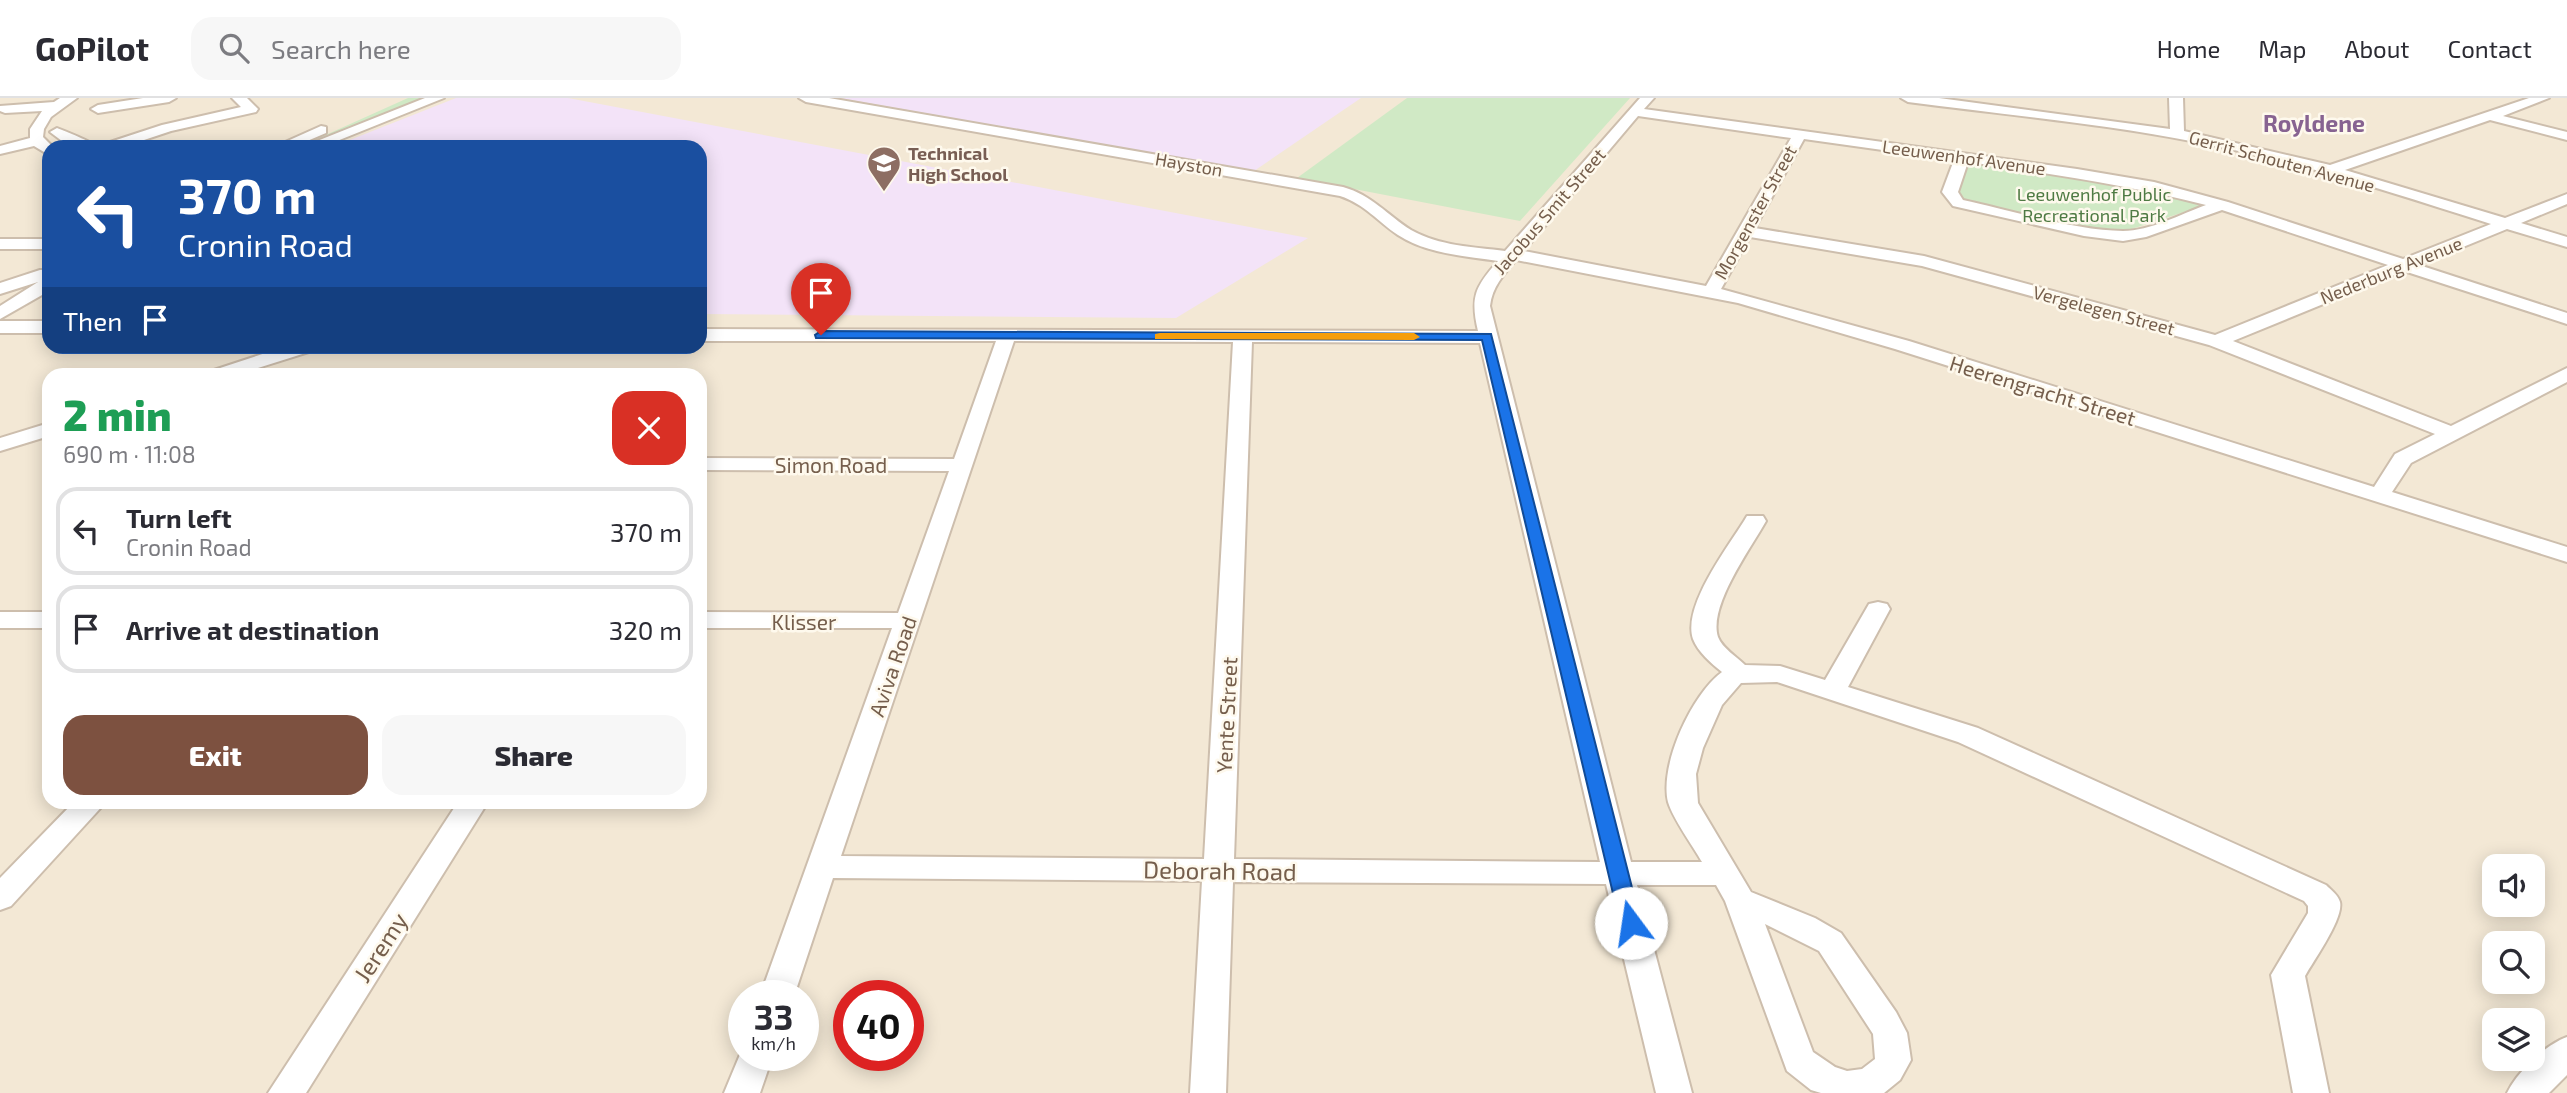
<!DOCTYPE html>
<html lang="en">
<head>
<meta charset="utf-8">
<style>
  body { margin:0; font-family:"Exo 2",sans-serif; background:#f7f7f7; color:#2b2b33; height:100vh; display:flex; flex-direction:column; font-size:26px; white-space:nowrap }
  * { box-sizing:border-box; margin:0 }
  p { font-size:23px; color:#7c7c81 }
  .icon { flex:none; width:38px; height:38px; fill:none; stroke:currentColor; stroke-width:2; stroke-linecap:round; stroke-linejoin:round }
  .map { position:relative; flex:1; overflow:hidden }
  .sheet { position:absolute; left:42px; top:270px; width:665px; height:441px; display:flex; flex-direction:column; background:#fff; border-radius:21px; box-shadow:0 4px 18px #0003 }
  .sheet>* { flex:none }
  .banner { position:absolute; left:42px; top:42px; width:665px; height:214px; border-radius:21px; box-shadow:0 4px 18px #0003; background:#1a4fa0; color:#fff; overflow:hidden }
  .fabs { position:absolute; left:2482px; top:756px; display:grid; gap:14px }
  .fabs a { display:grid; place-items:center; width:63px; height:63px; border-radius:14px; background:#fff; box-shadow:0 4px 18px #0003; font-size:35px }
  .speed { position:absolute; left:728px; top:882px; display:flex; gap:14px; font-size:35px; font-weight:700; text-align:center }
  .speed>* { display:grid; place-content:center; width:91px; height:91px; border-radius:50%; background:#fff; box-shadow:0 4px 18px #0003; line-height:1 }
  .speed small { font-size:18px; font-weight:400 }
  .speed .limit { border:10px solid #d22; background:#fff; color:#111 }
  .pin { position:absolute; display:grid; place-items:center; width:60px; height:60px; color:#fff; margin:-72px -30px; border-radius:50% 50% 50% 0; rotate:-45deg; box-shadow:0 0 7px #0007 }
  .pin .icon { rotate:45deg }
  .me { position:absolute; width:77px; margin:-38px; rotate:346deg; stroke-linejoin:round; filter:drop-shadow(0 0 5px #0008) }
  .turn { display:flex; align-items:center; gap:24px; height:147px; padding:0 21px; font-size:32px }
  .turn .icon { width:91px; height:91px; stroke-width:2.5 }
  .turn b { display:block; font-size:49px; line-height:60px }
  .then { display:flex; align-items:center; height:66px; padding:0 21px; background:#0003; gap:14px; font-size:26px }
  .round { display:grid; place-items:center; flex:none; width:74px; height:74px; border-radius:21px; background:#f7f7f7 }
  .head { display:flex; align-items:center; justify-content:space-between; height:119px; padding:0 21px }
  h1 { font-size:42px; font-weight:800; line-height:52px; color:#1e9e55 }
  .primary-button { display:flex; gap:14px; margin-top:auto; padding:14px 21px }
  .primary-button a { flex:1; height:80px; border-radius:21px; background:#7d5140; color:#fff; font-size:28px; font-weight:800; line-height:80px; text-align:center }
  .primary-button a+a { background:#f7f7f7; color:#2b2b33 }
  ul { padding:0; list-style:none }
  li { display:flex; align-items:center; gap:21px; height:88px; margin:0 14px 10px; padding:0 7px; border:4px solid #e1e1e2; border-radius:21px }
  li div { flex:1 }
  li b { display:block; font-size:26px }
  li em { font-style:normal }
  header { display:flex; align-items:center; gap:42px; box-sizing:border-box; height:98px; padding:0 35px; background:#fff; border-bottom:2px solid #e1e1e2 }
  header strong { font-size:33px }
  nav { display:flex; gap:38px; margin-inline-start:auto; font-size:24px }
  .search { width:490px; height:63px; background:#f7f7f7; display:flex; align-items:center; gap:18px; box-sizing:border-box; padding:0 24px; border-radius:21px; color:#7c7c81; font-size:26px }
  .map>svg:first-child { display:block }
  .residential { fill:#f3e8d5; fill-rule:evenodd }
  .education { fill:#f3e3f8 }
  .green { fill:#d0e9c5 }
  .lines { fill:none; stroke-linecap:round; stroke-linejoin:round }
  .minor-casing { stroke:#cdbead; stroke-width:4 }
  .minor { fill:#fff; fill-rule:evenodd }
  .route { fill:#1a73e8; stroke:#114b97; stroke-width:2 }
  .slow { fill:#f59e0b }
  .labels { text-anchor:middle; dominant-baseline:central; stroke-width:5; stroke-linejoin:round; paint-order:stroke }
  .far-education-label { font-size:18px; font-weight:bold; fill:#785e54; stroke:#fef9ed; text-anchor:start }
  .far-street-label { font-size:18px; fill:#755e4c; stroke:#fef9ed }
  .far-park-label { font-size:18px; fill:#4e7a43; stroke:#fef9ed }
  .street-label { font-size:21px; fill:#755e4c; stroke:#fef9ed }
  .far-district-label { font-size:23px; font-weight:bold; fill:#876391; stroke:#fef9ed }
  .near-street-label { font-size:24px; fill:#755e4c; stroke:#fef9ed }
</style>
</head>
<body>
<header>
<strong>GoPilot</strong>
<div class="search"><svg class="icon" aria-label="search" viewBox="0 0 24 24"><circle cx="10" cy="10" r="6"/><path d="M15 15l6 6"/></svg>Search here</div>
<nav><a>Home</a><a>Map</a><a>About</a><a>Contact</a></nav>
</header>
<div class="map">
<svg width="2567" height="995" viewBox="0 0 2567 995">
  <rect width="100%" height="100%" fill="#fcf6e7"/>
  <!-- residential -->
  <path class="residential" d="M 0,0 L 2567,0 L 2567,995 L 0,995 ZM 49,49 L 700,49 L 700,248 L 49,248 ZM 49,276 L 700,276 L 700,704 L 49,704 ZM 2494,768 L 2532,768 L 2532,807 L 2494,807 ZM 2494,845 L 2532,845 L 2532,884 L 2494,884 ZM 744,898 L 803,898 L 803,957 L 744,957 ZM 849,898 L 908,898 L 908,957 L 849,957 ZM 2494,922 L 2532,922 L 2532,961 L 2494,961 Z"/>
  <!-- education -->
  <path class="education" d="M 456,0 L 568,0 L 1308,140 L 1176,220 L 700,216 L 700,49 L 332,49 Z
    M 840,0 L 1361,0 L 1254,73 Z"/>
  <!-- green -->
  <path class="green" d="M 408,0 L 430,0 L 299,49 Z
    M 1407,0 L 1630,0 L 1520,123 L 1297,80 Z
    M 1969,63 L 2074,77 L 2209,106 L 2116,136 L 1973,108 L 1959,100 L 1958,94 Z"/>
  <g class="lines">
    <!-- minor casing -->
    <g class="minor-casing">
      <path id="minor" d="M 60,0 L 77,0 L 51,19 L 44,31 L 43,39 L 53,49 L 49,49 L 49,57 L 34,48 L 0,56 L 0,48 L 30,40 L 30,31 L 42,13 L 5,15 L 0,13 L 0,8 L 54,4 Z
        M 143,0 L 176,0 L 169,4 L 98,15 L 91,11 L 98,7 Z
        M 232,0 L 247,0 L 258,11 L 256,14 L 171,33 L 123,49 L 102,49 L 104,46 L 162,27 L 241,9 Z
        M 425,0 L 444,0 L 322,49 L 302,49 Z
        M 799,0 L 829,0 L 1343,89 C 1372,97 1387,117 1411,132 C 1439,148 1474,149 1505,153 L 1640,0 L 1654,0 L 1644,11 L 2077,71 L 2154,84 L 2228,104 L 2403,161 L 2491,126 C 2402,98 2316,69 2225,50 C 2121,27 2014,18 1908,4 L 1901,0 L 1939,0 L 2170,31 L 2169,0 L 2183,0 L 2184,33 L 2330,67 L 2529,0 L 2549,0 L 2503,18 L 2567,34 L 2567,42 L 2490,22 L 2345,72 L 2505,120 L 2567,96 L 2567,106 L 2521,125 L 2567,139 L 2567,149 L 2507,131 L 2419,167 L 2567,215 L 2567,226 L 2404,173 L 2233,243 L 2451,328 L 2567,270 L 2567,284 L 2411,365 L 2392,394 L 2567,449 L 2567,464 L 1895,251 L 1738,205 L 1516,162 C 1504,176 1492,189 1490,208 L 1631,764 L 1702,764 C 1693,748 1673,721 1668,704 C 1659,667 1692,596 1722,574 C 1711,565 1698,554 1693,541 C 1682,509 1727,450 1744,423 L 1747,418 L 1763,418 L 1766,423 C 1751,450 1708,508 1718,539 C 1722,550 1737,559 1745,567 L 1780,568 L 1825,582 L 1869,506 L 1878,504 L 1887,506 L 1890,511 L 1848,589 L 1978,630 L 2326,787 C 2331,792 2338,797 2340,804 C 2344,820 2314,862 2305,878 L 2329,995 L 2293,995 L 2271,877 L 2308,815 L 2308,808 L 2304,803 L 1958,644 L 1777,584 L 1741,585 L 1722,607 L 1703,650 L 1696,676 L 1698,705 L 1751,794 L 1815,820 L 1841,835 L 1896,914 L 1907,935 L 1911,962 L 1900,982 L 1884,995 L 1821,995 L 1811,992 L 1787,973 L 1725,803 L 1716,787 L 1637,787 L 1692,995 L 1656,995 L 1606,786 L 1233,784 L 1226,995 L 1190,995 L 1202,783 L 833,780 L 794,898 L 760,898 L 892,530 L 700,530 L 700,514 L 898,515 L 949,373 L 700,372 L 700,360 L 954,361 L 996,243 L 700,243 L 700,231 L 1478,233 C 1470,199 1475,189 1498,163 C 1465,158 1427,156 1398,137 C 1378,124 1365,106 1340,98 L 806,4 ZM 1638,18 L 1791,40 L 1706,188 L 1524,153 ZM 1804,41 L 1954,62 L 1942,94 L 1953,108 L 2084,138 L 2123,143 L 2146,139 L 2222,112 L 2388,167 L 2215,237 L 1924,158 L 1755,130 ZM 1968,64 C 2048,75 2128,87 2206,107 C 2181,116 2150,133 2123,133 C 2077,133 2010,112 1963,102 L 1958,94 ZM 1750,139 L 1922,168 L 2209,247 L 2435,336 L 2395,356 L 2374,389 L 1909,243 L 1721,191 ZM 1014,243 L 1233,244 L 1204,761 L 841,758 ZM 1252,244 L 1480,245 L 1600,764 L 1234,761 ZM 1765,826 L 1819,853 L 1873,936 L 1875,961 L 1862,971 L 1847,973 L 1835,969 L 1813,954 Z
        M 321,28 L 326,29 L 326,35 L 293,49 L 274,49 Z
        M 57,30 C 65,33 92,44 98,49 L 66,46 L 50,34 Z
        M 0,141 L 49,141 L 49,151 L 0,151 Z
        M 40,172 L 49,172 L 49,193 L 0,221 L 0,208 L 38,184 L 0,196 L 0,185 Z
        M 0,223 L 49,223 L 49,235 L 0,235 Z
        M 287,248 L 317,248 L 315,252 L 239,276 L 211,276 L 214,272 Z
        M 49,325 L 49,338 L 0,353 L 0,340 Z
        M 0,514 L 49,514 L 49,530 L 0,530 Z
        M 74,704 L 106,704 L 11,808 L 0,812 L 0,780 Z
        M 458,704 L 488,704 L 306,995 L 268,995 Z
        M 2567,939 L 2567,977 L 2549,995 L 2507,995 C 2517,974 2545,947 2567,939 Z
        M 744,947 L 744,957 L 773,957 L 760,995 L 724,995 Z"/>
    </g>
    <!-- minor -->
    <use href="#minor" class="minor"/>
  </g>
  <!-- route -->
  <path class="route" d="M 821,233 L 1491,236 L 1641,825 L 1638,831 L 1631,833 L 1623,831 L 1620,825 L 1482,242 L 816,240 L 815,237 Z"/>
  <!-- slow -->
  <path class="slow" d="M 1160,235 L 1414,235 L 1420,239 L 1414,242 L 1155,241 L 1155,236 Z"/>
  <!-- icons -->
  <defs>
    <g id="school-pin" transform="scale(1.75)"><path d="M0 17L-7.5 6A9.5 9.5 0 1 1 7.5 6Z" fill="#8d6e63" stroke="#fef9ed"/><path d="M0-5L7-2L0 1L-7-2ZM-4 1L0 2.5L4 1V4Q0 6-4 4Z" fill="#fff"/></g>
  </defs>
  <g fill-rule="evenodd">
    <use href="#school-pin" x="884" y="65"/>
  </g>
  <g class="labels">
    <!-- far-education labels -->
    <g class="far-education-label">
      <text x="908" y="55">Technical<tspan x="908" dy="21">High School</tspan></text>
    </g>
    <!-- far-street labels -->
    <g class="far-street-label">
      <text transform="translate(1964 59) rotate(8)">Leeuwenhof Avenue</text>
      <text transform="translate(2282 63) rotate(15)">Gerrit Schouten Avenue</text>
      <text transform="translate(1189 66) rotate(10)">Hayston</text>
      <text transform="translate(1549 113) rotate(-49)">Jacobus Smit Street</text>
      <text transform="translate(1755 114) rotate(-61)">Morgenster Street</text>
      <text transform="translate(2391 172) rotate(-22)">Nederburg Avenue</text>
      <text transform="translate(2104 212) rotate(15)">Vergelegen Street</text>
    </g>
    <!-- far-park labels -->
    <g class="far-park-label">
      <text x="2094" y="96">Leeuwenhof Public<tspan x="2094" dy="21">Recreational Park</tspan></text>
    </g>
    <!-- street labels -->
    <g class="street-label">
      <text transform="translate(2043 292) rotate(17)">Heerengracht Street</text>
      <text x="831" y="366">Simon Road</text>
      <text x="804" y="523">Klisser</text>
      <text transform="translate(892 568) rotate(-71)">Aviva Road</text>
      <text transform="translate(1226 617) rotate(-87)">Yente Street</text>
    </g>
    <!-- far-district labels -->
    <g class="far-district-label">
      <text x="2314" y="25">Royldene</text>
    </g>
    <!-- near-street labels -->
    <g class="near-street-label">
      <text transform="translate(1220 772) rotate(1)">Deborah Road</text>
      <text transform="translate(380 849) rotate(-57)">Jeremy</text>
    </g>
  </g>
</svg>
<div class="fabs">
<a><svg class="icon" aria-label="sound" viewBox="0 0 24 24"><path d="M4 9h4l5-4v14l-5-4H4zM17 9q2 3 0 6"/></svg></a>
<a><svg class="icon" aria-label="search" viewBox="0 0 24 24"><circle cx="10" cy="10" r="6"/><path d="M15 15l6 6"/></svg></a>
<a><svg class="icon" aria-label="layers" viewBox="0 0 24 24"><path d="M12 4l9 5-9 5-9-5zM3 14l9 5 9-5"/></svg></a>
</div>
<div class="speed"><div>33<small>km/h</small></div><div class="limit">40</div></div>
<div class="pin" style="left:821px;top:237px;background:#d93025"><svg class="icon" aria-label="arrive" viewBox="0 0 24 24"><path d="M6 21V4h12l-3 4 3 4H6"/></svg></div>
<svg class="me" style="left:1631px;top:825px" viewBox="-20 -20 40 40"><circle r="19" fill="#fff"/><path d="M0-13L10 11 0 6-10 11z" fill="#1a73e8"/></svg>
<div class="banner">
<div class="turn"><svg class="icon" aria-label="left" viewBox="0 0 24 24"><path d="M17 20v-9H6M10 6l-5 5 5 5"/></svg><div><b>370 m</b>Cronin Road</div></div>
<div class="then">Then<svg class="icon" aria-label="arrive" viewBox="0 0 24 24"><path d="M6 21V4h12l-3 4 3 4H6"/></svg></div>
</div>
<section class="sheet">
<div class="head"><div><h1>2 min</h1><p>690 m · 11:08</p></div><a class="round" style="background:#d93025;color:#fff"><svg class="icon" aria-label="close" viewBox="0 0 24 24"><path d="M6 6l12 12M18 6L6 18"/></svg></a></div>
<ul>
<li><svg class="icon" aria-label="left" viewBox="0 0 24 24"><path d="M17 20v-9H6M10 6l-5 5 5 5"/></svg><div><b>Turn left</b><p>Cronin Road</p></div><em>370 m</em></li>
<li><svg class="icon" aria-label="arrive" viewBox="0 0 24 24"><path d="M6 21V4h12l-3 4 3 4H6"/></svg><div><b>Arrive at destination</b></div><em>320 m</em></li>
</ul>
<div class="primary-button"><a>Exit</a><a>Share</a></div>
</section>
</div>
</body>
</html>
